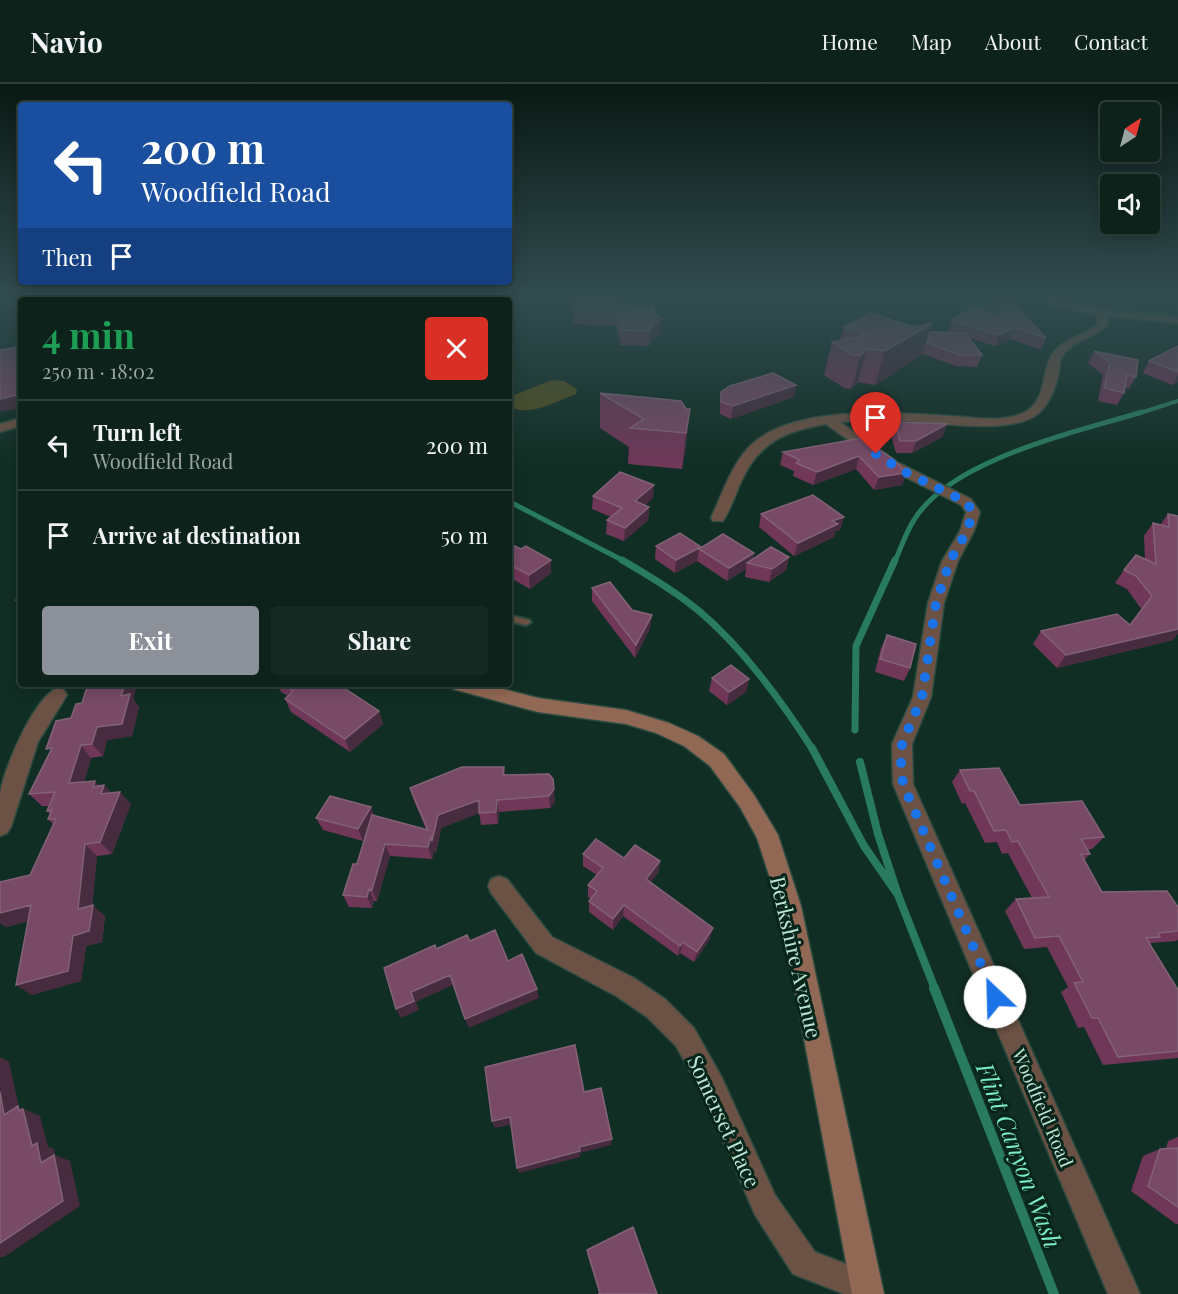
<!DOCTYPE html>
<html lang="en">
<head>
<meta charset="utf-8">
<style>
  body { margin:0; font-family:"Playfair Display",serif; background:#162a24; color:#f1f3f6; height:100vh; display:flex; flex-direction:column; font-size:22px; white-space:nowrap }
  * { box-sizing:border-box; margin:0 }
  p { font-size:20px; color:#9aa4a3 }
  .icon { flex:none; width:33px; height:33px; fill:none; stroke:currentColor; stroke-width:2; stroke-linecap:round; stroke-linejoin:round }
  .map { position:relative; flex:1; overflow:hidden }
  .sheet { position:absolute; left:18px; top:213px; width:494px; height:390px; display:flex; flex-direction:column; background:#0d221b; border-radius:6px; box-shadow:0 3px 15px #0003,0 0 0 2px #2d3f3a }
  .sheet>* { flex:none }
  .guide { position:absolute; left:18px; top:18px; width:494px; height:183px; border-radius:6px; box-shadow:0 3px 15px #0003,0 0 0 2px #2d3f3a; background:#1a4fa0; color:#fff; overflow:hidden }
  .needle { width:39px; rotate:36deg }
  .tools { position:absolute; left:1100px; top:18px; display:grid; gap:12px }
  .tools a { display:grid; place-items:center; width:60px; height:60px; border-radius:6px; background:#0d221b; box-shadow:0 3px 15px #0003,0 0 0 2px #2d3f3a; font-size:30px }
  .pin { position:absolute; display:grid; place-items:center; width:51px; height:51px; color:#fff; margin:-62px -26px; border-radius:50% 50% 50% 0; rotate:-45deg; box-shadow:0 0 6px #0007 }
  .pin .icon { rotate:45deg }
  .me { position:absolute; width:66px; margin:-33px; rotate:336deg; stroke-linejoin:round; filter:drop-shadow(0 0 4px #0008) }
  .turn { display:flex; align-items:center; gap:21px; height:126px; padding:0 24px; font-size:27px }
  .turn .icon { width:78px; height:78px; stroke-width:2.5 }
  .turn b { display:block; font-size:42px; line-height:51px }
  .then { display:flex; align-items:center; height:57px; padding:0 24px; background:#0003; gap:12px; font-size:22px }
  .round { display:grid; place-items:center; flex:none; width:63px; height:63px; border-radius:6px; background:#162a24 }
  .head { display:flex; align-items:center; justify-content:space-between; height:102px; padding:0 24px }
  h1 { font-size:36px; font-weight:700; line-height:45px; color:#1e9e55 }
  .primary-button { display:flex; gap:12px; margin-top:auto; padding:12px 24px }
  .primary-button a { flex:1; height:69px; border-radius:6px; background:#8c9099; color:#fff; font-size:24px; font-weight:700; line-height:69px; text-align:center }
  .primary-button a+a { background:#162a24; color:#f1f3f6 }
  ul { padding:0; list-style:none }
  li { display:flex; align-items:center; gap:18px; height:90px; padding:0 24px; border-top:2px solid #2d3f3a }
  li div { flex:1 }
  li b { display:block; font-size:22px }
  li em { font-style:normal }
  header { display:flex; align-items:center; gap:36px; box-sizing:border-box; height:84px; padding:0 30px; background:#0d221b; border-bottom:2px solid #2d3f3a }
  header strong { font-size:28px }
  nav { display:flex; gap:33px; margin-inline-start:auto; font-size:21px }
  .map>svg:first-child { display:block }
  .green { fill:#514f1d }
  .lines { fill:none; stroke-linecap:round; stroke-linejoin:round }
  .stream-far4 { stroke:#287b5f; stroke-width:4 }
  .stream-far3 { stroke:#287b5f; stroke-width:5 }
  .stream-far2 { stroke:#287b5f; stroke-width:7 }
  .stream-far1 { stroke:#287b5f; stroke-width:8 }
  .stream { stroke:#287b5f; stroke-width:10 }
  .lane-casing { stroke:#2c4b40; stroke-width:4 }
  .street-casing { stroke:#2c4b40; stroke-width:3 }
  .secondary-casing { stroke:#2c4b40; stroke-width:3 }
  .lane { fill:#6c5245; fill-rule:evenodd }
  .street { fill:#6c5245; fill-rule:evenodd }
  .secondary { fill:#916854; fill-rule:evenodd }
  .wall { fill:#703758 }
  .shaded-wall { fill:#462c3e }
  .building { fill:#784a66; stroke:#836277; stroke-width:1.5 }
  .route { stroke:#1a73e8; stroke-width:10; stroke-dasharray:0 18 }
  .labels { text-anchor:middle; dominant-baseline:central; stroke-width:6; stroke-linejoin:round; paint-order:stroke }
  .street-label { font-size:18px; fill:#bce6d4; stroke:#07251a }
  .near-street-label { font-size:21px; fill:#bce6d4; stroke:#07251a }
  .near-water-label { font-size:24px; font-style:italic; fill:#7becc2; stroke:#07251a }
</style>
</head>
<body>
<header>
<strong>Navio</strong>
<nav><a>Home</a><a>Map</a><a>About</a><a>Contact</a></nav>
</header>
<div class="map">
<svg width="1178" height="1210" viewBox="0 0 1178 1210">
  <rect width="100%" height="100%" fill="#112e24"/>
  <!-- green -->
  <path class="green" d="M 552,296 L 564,297 L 577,305 L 576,310 C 557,317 528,334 509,322 L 509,313 Z"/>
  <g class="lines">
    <!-- stream-far4 -->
    <path class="stream-far4" d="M 1137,330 L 1178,317"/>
    <!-- stream-far3 -->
    <path class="stream-far3" d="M 508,417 L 624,477
      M 895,477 C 901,464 906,448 914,436 C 951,375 1077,348 1142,328"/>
    <!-- stream-far2 -->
    <path class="stream-far2" d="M 622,476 C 648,491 675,507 699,527 C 744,565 781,616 813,666
      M 855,646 L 856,562 L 895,476"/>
    <!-- stream-far1 -->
    <path class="stream-far1" d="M 812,664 L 864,762 L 898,811
      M 860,678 L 878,750 L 898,811 L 935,905"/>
    <!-- stream -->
    <path class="stream" d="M 934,904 L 1054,1210"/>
    <!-- lane casing -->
    <g class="lane-casing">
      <path id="lane" d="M 508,531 L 529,536 L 531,538 L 526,541 L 508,537 Z"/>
    </g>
    <!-- street casing -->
    <g class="street-casing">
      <path id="street" d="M 352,213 L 366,213 L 362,216 L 348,216 Z
        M 1025,213 L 1042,213 L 1100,226 L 1178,233 L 1178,239 L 1106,232 L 1108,240 C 1096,254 1074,256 1063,271 C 1059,276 1060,282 1059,288 C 1056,302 1050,319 1039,329 C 1013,352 938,338 904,337 C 883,336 861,337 840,338 L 897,378 L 971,415 L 980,428 L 974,447 L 958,477 L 944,519 L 931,613 L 912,660 L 913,700 L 1140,1210 L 1108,1210 L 893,700 L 892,660 L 913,613 L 928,519 L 942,477 L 960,447 L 966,428 L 961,421 L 887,384 L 826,340 C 785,347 759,358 741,398 C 735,411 731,425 723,437 L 713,437 L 711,434 C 722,411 731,381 750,362 C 793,320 894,329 951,332 C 973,333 1003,339 1023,329 C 1049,316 1040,287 1053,269 C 1064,254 1084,252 1098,239 L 1096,231 Z
        M 21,334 L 21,342 L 0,348 L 0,340 Z
        M 58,604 L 64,606 L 67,611 L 38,658 L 11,743 L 7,749 L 0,752 C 0,738 0,723 0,710 C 3,686 35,611 58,604 Z
        M 499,792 L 507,795 L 552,853 L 634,894 L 665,915 L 694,944 L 722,994 L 775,1111 L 815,1168 L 877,1192 L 882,1203 L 879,1210 L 844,1210 L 793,1190 L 755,1131 L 704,1012 L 676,962 L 647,933 L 616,912 L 536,869 L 491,809 L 488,802 L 491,795 Z"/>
    </g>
    <!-- secondary casing -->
    <g class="secondary-casing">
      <path id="secondary" d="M 65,213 L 75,213 L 76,216 L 66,216 Z
        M 450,600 L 484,600 L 538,614 L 626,626 L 669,639 L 698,652 L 724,670 L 754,711 L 778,751 L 801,822 L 884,1210 L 852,1210 L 779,822 L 757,754 L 740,723 L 710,682 L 684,662 L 656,649 L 626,640 L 538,628 L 453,605 Z"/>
    </g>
    <!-- lane -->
    <use href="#lane" class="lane"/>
    <!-- street -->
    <use href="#street" class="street"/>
    <!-- secondary -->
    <use href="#secondary" class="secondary"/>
  </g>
  <!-- wall -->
  <path class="wall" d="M 288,213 L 334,213 L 326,216 L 292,216 L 289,215 Z
    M 387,213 L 517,213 L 508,217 L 508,216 L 505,216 L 504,213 L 496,216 L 397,216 Z
    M 566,213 L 609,213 L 625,222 L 653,229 L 662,235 L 661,250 L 652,256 L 649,262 L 620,261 L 621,254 L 619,254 L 616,242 L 573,240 L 573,225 L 576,215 Z
    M 1001,213 L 1007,213 L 1046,254 L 1041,266 L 1010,255 L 995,262 L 969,254 L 982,271 L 977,283 L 956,282 L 923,270 L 875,301 L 858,298 L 851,305 L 844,304 L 824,291 L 832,258 L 840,256 L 844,243 L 930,248 L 953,249 L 948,247 L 952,236 L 999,232 L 998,220 Z
    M 1178,262 L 1178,298 L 1172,301 L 1143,289 L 1149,277 Z
    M 1094,267 L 1136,293 L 1129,304 L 1125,304 L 1124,309 L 1117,321 L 1098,317 L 1103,291 L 1088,279 Z
    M 796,301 L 794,313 L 731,335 L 720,330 L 720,320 L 721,308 Z
    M 600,309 L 686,325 L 686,361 L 682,385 L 628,380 L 629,363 L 600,344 Z
    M 895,338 L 947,340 L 942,353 L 912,369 L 896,369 L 891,351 Z
    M 862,354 L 906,389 L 902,401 L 874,406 L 856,385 L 813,401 L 793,392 L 794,387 L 780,381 L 783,368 Z
    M 593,412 L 653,414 L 645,421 L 649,423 L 648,436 L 624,457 L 606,450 L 607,436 L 611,433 L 592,425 Z
    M 761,430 L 844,433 L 840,446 L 835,447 L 834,453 L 794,472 L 759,443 Z
    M 1168,430 L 1178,432 L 1173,556 L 1057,584 L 1033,560 L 1041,547 L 1130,541 L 1142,526 L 1127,505 L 1115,499 L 1124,486 L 1145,475 L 1144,452 L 1153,439 L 1160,441 Z
    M 508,459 L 551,489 L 530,505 L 509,493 L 508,493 Z
    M 656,462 L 701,463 L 754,469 L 752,476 L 789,473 L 786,486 L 769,498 L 745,493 L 746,485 L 727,497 L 697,477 L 675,489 L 655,475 Z
    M 592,504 L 632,526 L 652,531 L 650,544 L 635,574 L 592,517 Z
    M 887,551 L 910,584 L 904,597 L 875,588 L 881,564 Z
    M 712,594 L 749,595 L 746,608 L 727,621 L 709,607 Z
    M 88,600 L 137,600 L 133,615 L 139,623 L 132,652 L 107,656 L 103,672 L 91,674 L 84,698 L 99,702 L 104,701 L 111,709 L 131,720 L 112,770 L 97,772 L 92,822 L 105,832 L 102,858 L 86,862 L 81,897 L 31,911 L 28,837 L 6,843 L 0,839 L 0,798 L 30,791 L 53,740 L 48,735 L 50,730 L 47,727 L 49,722 L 42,722 L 29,710 L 71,634 L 82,619 Z
    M 277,600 L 338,600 L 379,627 L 383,640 L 350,668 L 291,628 L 285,615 L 288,612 L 281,608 Z
    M 504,683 L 505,691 L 549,690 L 555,718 L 550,724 L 499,728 L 498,740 L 481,741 L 479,729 L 441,744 L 436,769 L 435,765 L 432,775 L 390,772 L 377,817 L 374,817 L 372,824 L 349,823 L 343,811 L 357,780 L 365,753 L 363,757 L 323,746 L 316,734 L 375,732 L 426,745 L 414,717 L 410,704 Z
    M 960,686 L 1020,721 L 1104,753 L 1092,765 L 1087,766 L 1090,770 L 1084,776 L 1102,808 L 1178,823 L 1178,856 L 1176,857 L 1151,859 L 1150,860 L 1178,906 L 1178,974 L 1103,981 L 1084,943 L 1078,944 L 1061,908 L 1068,903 L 1047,863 L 1024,865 L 1005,827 L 1016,815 L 1032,814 L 1008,769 L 1002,770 L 997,758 L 985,759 L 965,719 L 962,720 L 952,698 Z
    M 583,770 L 660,777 L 658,789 L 650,799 L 710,855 L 694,878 L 680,869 L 678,872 L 623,832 L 613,846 L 589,828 L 589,817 L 591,815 L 588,813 L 588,801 L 597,791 L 583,782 Z
    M 1178,1053 L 1178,1140 L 1176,1140 L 1131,1107 L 1143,1072 L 1160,1065 L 1166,1065 L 1168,1057 Z
    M 587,1166 L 657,1210 L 599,1209 L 587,1169 Z"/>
  <!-- shaded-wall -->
  <path class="shaded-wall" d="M 187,213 L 193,213 L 194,216 L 172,216 Z
    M 313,213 L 334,213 L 326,216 L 314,216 Z
    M 445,213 L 465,213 L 466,216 L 439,216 Z
    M 475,213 L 504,213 L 496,216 L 476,216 Z
    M 506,213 L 517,213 L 508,217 L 508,216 L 506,216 Z
    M 662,235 L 661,250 L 652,256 L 649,262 L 650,247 L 653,241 Z
    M 933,239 L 922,271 L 875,301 L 885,267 Z
    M 1015,243 L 1010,255 L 995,262 L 999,251 Z
    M 17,263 L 21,270 L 21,281 Z
    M 867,265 L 858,298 L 851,305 L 861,271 Z
    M 1178,291 L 1178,298 L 1172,301 Z
    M 796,301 L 794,313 L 731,335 L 733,322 Z
    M 21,310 L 21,324 L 0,328 L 0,315 Z
    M 690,325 L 686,361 L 682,385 L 686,349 Z
    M 947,340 L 942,353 L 912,369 L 916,357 Z
    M 859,372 L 856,385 L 813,401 L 817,388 Z
    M 906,389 L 902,401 L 874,406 L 879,393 Z
    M 654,401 L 653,414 L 634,430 L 635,417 Z
    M 649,423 L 648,436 L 624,457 L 625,444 Z
    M 844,433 L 840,446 L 835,447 L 834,453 L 794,472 L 798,459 L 832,437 Z
    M 701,463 L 699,465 L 697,477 L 675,489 L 676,476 Z
    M 754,469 L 751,480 L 747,479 L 746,485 L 727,497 L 729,484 Z
    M 789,473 L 786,486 L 769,498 L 772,485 Z
    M 551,476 L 551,489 L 530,505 L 529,491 Z
    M 652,531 L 650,544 L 635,574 L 636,561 Z
    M 1178,545 L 1178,550 L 1173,556 L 1057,584 L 1066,571 Z
    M 749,595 L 746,608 L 727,621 L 729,608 Z
    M 125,600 L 137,600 L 133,615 L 139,623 L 132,652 L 107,656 L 103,672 L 92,660 L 97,643 L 121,612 Z
    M 379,627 L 383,640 L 350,668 L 345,655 Z
    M 81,661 L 91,674 L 80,712 L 69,699 Z
    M 95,697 L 103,706 L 104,701 L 115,714 L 112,722 L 93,703 Z
    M 554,705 L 555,718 L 550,724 L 549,712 Z
    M 120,708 L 131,720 L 112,770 L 100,758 Z
    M 479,716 L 482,728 L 441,744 L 436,769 L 432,757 L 438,731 Z
    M 497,716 L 499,728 L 498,740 L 496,728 Z
    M 371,723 L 376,735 L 363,757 L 358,745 Z
    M 431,753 L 435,765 L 432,775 L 428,763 Z
    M 85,760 L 97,772 L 90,836 L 78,825 Z
    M 385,760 L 390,772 L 377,817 L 372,806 Z
    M 660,777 L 658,789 L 644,807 L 646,795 Z
    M 369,805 L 374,817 L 372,824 L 367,813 Z
    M 31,821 L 45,832 L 6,843 L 0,839 L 0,829 Z
    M 93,821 L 105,832 L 102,858 L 86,862 L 81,897 L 31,911 L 16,901 L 73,852 Z
    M 624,821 L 623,832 L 613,846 L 613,835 Z
    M 713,844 L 710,855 L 694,878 L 697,868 Z
    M 683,858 L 680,869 L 678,872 L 680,862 Z
    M 450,891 L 453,901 L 416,918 L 419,926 L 401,934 L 396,925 L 411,908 Z
    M 537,905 L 539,914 L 469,944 L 465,935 Z
    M 0,973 L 9,978 L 19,1023 L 40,1032 L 48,1063 L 54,1065 L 55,1071 L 70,1077 L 80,1122 L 4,1173 L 0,1173 L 0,1159 L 32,1062 L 4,1031 L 0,1008 Z
    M 510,1033 L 512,1040 L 495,1044 L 492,1037 Z
    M 612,1055 L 611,1061 L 580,1069 L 580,1073 L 519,1089 L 517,1084 L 579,1063 Z"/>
  <!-- building -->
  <path class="building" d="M 122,213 L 187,213 L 172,216 L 124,216 Z
    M 431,213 L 445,213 L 439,215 Z
    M 577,213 L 609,213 L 625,222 L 654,223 L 653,229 L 662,235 L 653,241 L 650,247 L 621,246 L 623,239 L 619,239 L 617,227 L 573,225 Z
    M 1003,213 L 1007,213 L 1046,254 L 1015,243 L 999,251 L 952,236 L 975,223 L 1005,234 Z
    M 870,229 L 913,243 L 933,239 L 885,267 L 867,265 L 861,271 L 852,271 L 832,258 L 867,251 L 844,243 Z
    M 930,248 L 965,249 L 982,271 L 960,271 L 927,259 Z
    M 1178,262 L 1178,288 L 1149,277 Z
    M 17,263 L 21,281 L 21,310 L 0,315 L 0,266 Z
    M 1094,267 L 1138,276 L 1136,293 L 1127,291 L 1124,309 L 1104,304 L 1110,279 Z
    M 773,289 L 796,301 L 733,322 L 721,318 L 721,308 L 730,302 Z
    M 600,309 L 681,317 L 686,325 L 690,325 L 686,349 L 630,344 L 644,335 Z
    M 895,338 L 947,340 L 916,357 L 900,357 Z
    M 862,354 L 893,375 L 906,389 L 879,393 L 859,372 L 817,388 L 796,379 L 800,376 L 783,368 Z
    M 620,388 L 654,401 L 635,417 L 649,423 L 625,444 L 607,436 L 622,424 L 593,412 Z
    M 813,411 L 844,433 L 832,437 L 838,440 L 798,459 L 761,430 Z
    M 1168,430 L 1178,432 L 1178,545 L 1066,571 L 1041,547 L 1117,530 L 1130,541 L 1152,512 L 1136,492 L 1124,486 L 1136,471 L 1156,480 L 1153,439 L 1169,443 Z
    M 680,449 L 701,463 L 676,476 L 656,462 Z
    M 723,450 L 754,469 L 729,484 L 699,465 Z
    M 508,459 L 521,465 L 526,462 L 551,476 L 529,491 L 508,480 Z
    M 771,463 L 789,473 L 772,485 L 747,479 Z
    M 610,498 L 632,526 L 652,531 L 636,561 L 592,504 Z
    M 21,512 L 21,521 L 16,516 Z
    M 887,551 L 916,560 L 910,584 L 880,575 Z
    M 731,581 L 749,595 L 729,608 L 712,594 Z
    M 88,600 L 125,600 L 121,612 L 130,610 L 122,640 L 97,643 L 92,660 L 81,661 L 69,699 L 95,697 L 93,703 L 104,701 L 101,710 L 120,708 L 100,758 L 85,760 L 78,825 L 93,821 L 89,847 L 73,852 L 68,887 L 16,901 L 31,821 L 0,829 L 0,798 L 30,791 L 56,735 L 48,735 L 52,726 L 47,727 L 55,708 L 29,710 L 52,664 L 46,665 L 56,637 L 71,634 L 76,620 L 82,619 Z
    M 283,600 L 338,600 L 379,627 L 345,655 L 285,615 L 293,607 Z
    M 462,683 L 504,683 L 503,691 L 549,690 L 553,695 L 554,705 L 549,712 L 497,716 L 496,728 L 479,729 L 479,716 L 438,731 L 432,757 L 431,753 L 428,763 L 385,760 L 372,806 L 369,805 L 367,813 L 343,811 L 353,780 L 357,780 L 372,731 L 428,746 L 410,704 Z
    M 999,684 L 1020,721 L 1082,717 L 1104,753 L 1081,755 L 1090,770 L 1081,770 L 1102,808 L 1167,807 L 1178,823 L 1178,847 L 1158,849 L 1160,853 L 1146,854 L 1178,906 L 1178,967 L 1118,973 L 1098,934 L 1092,934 L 1074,899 L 1083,898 L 1059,852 L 1035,854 L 1016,815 L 1049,813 L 1018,757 L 1012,758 L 1006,746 L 994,747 L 974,707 L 970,707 L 960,686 Z
    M 330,712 L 371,723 L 358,745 L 316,734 Z
    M 596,755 L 624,774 L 635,761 L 660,777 L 646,795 L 713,844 L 697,868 L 683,858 L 680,862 L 624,821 L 613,835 L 589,817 L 597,807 L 588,801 L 603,784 L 583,770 Z
    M 495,846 L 508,877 L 522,870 L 537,905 L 465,935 L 450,891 L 411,908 L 414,917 L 396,925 L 384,884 L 435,861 L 436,865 L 467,851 L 470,857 Z
    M 575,961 L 584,1008 L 601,1004 L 612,1055 L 579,1063 L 580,1067 L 517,1084 L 510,1033 L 492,1037 L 485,983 Z
    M 0,1008 L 4,1031 L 18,1022 L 19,1027 L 23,1025 L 32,1062 L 37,1059 L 41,1079 L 54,1071 L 63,1117 L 0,1159 Z
    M 1178,1064 L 1178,1123 L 1148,1102 L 1160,1065 Z
    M 633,1143 L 657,1210 L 598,1210 L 600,1209 L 587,1166 Z"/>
  <!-- sky -->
  <linearGradient id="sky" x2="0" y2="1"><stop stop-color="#091914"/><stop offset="0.56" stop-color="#324c50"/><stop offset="1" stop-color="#324c50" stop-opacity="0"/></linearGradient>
  <rect width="1178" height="382" fill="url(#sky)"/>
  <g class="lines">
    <!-- route -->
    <path class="route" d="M 876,370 L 905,388 L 966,418 L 973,428 L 967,447 L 950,477 L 936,519 L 922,613 L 902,660 L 901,681 L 903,700 L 995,913"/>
  </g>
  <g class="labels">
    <!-- street labels -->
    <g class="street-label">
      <text transform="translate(1043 1024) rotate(67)">Woodfield Road</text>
    </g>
    <!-- near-street labels -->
    <g class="near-street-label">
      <text transform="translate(797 873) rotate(77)">Berkshire Avenue</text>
      <text transform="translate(725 1037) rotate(65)">Somerset Place</text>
    </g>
    <!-- near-water labels -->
    <g class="near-water-label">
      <text transform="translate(1020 1071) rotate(69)">Flint Canyon Wash</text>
    </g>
  </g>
</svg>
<div class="tools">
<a><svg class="needle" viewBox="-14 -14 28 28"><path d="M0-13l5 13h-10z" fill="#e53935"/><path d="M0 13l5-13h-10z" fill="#9aa4a3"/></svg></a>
<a><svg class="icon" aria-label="sound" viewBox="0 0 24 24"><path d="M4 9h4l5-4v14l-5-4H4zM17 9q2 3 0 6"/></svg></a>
</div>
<div class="pin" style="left:876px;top:370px;background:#d93025"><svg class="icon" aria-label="arrive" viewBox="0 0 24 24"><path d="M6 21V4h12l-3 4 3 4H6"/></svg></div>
<svg class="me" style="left:995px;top:913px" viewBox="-20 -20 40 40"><circle r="19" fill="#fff"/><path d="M0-13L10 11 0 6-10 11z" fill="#1a73e8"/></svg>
<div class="guide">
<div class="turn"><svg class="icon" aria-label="left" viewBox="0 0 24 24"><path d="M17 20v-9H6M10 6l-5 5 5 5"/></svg><div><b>200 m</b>Woodfield Road</div></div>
<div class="then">Then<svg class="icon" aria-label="arrive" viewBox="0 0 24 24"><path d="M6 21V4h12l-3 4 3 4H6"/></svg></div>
</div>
<section class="sheet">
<div class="head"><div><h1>4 min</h1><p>250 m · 18:02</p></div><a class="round" style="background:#d93025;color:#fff"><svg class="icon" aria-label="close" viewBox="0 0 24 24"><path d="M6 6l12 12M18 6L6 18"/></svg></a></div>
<ul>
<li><svg class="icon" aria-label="left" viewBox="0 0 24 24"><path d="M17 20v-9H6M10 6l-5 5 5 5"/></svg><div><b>Turn left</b><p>Woodfield Road</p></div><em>200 m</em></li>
<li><svg class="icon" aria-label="arrive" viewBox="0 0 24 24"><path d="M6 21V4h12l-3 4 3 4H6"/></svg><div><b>Arrive at destination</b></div><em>50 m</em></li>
</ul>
<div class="primary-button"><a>Exit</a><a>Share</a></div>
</section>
</div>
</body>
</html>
